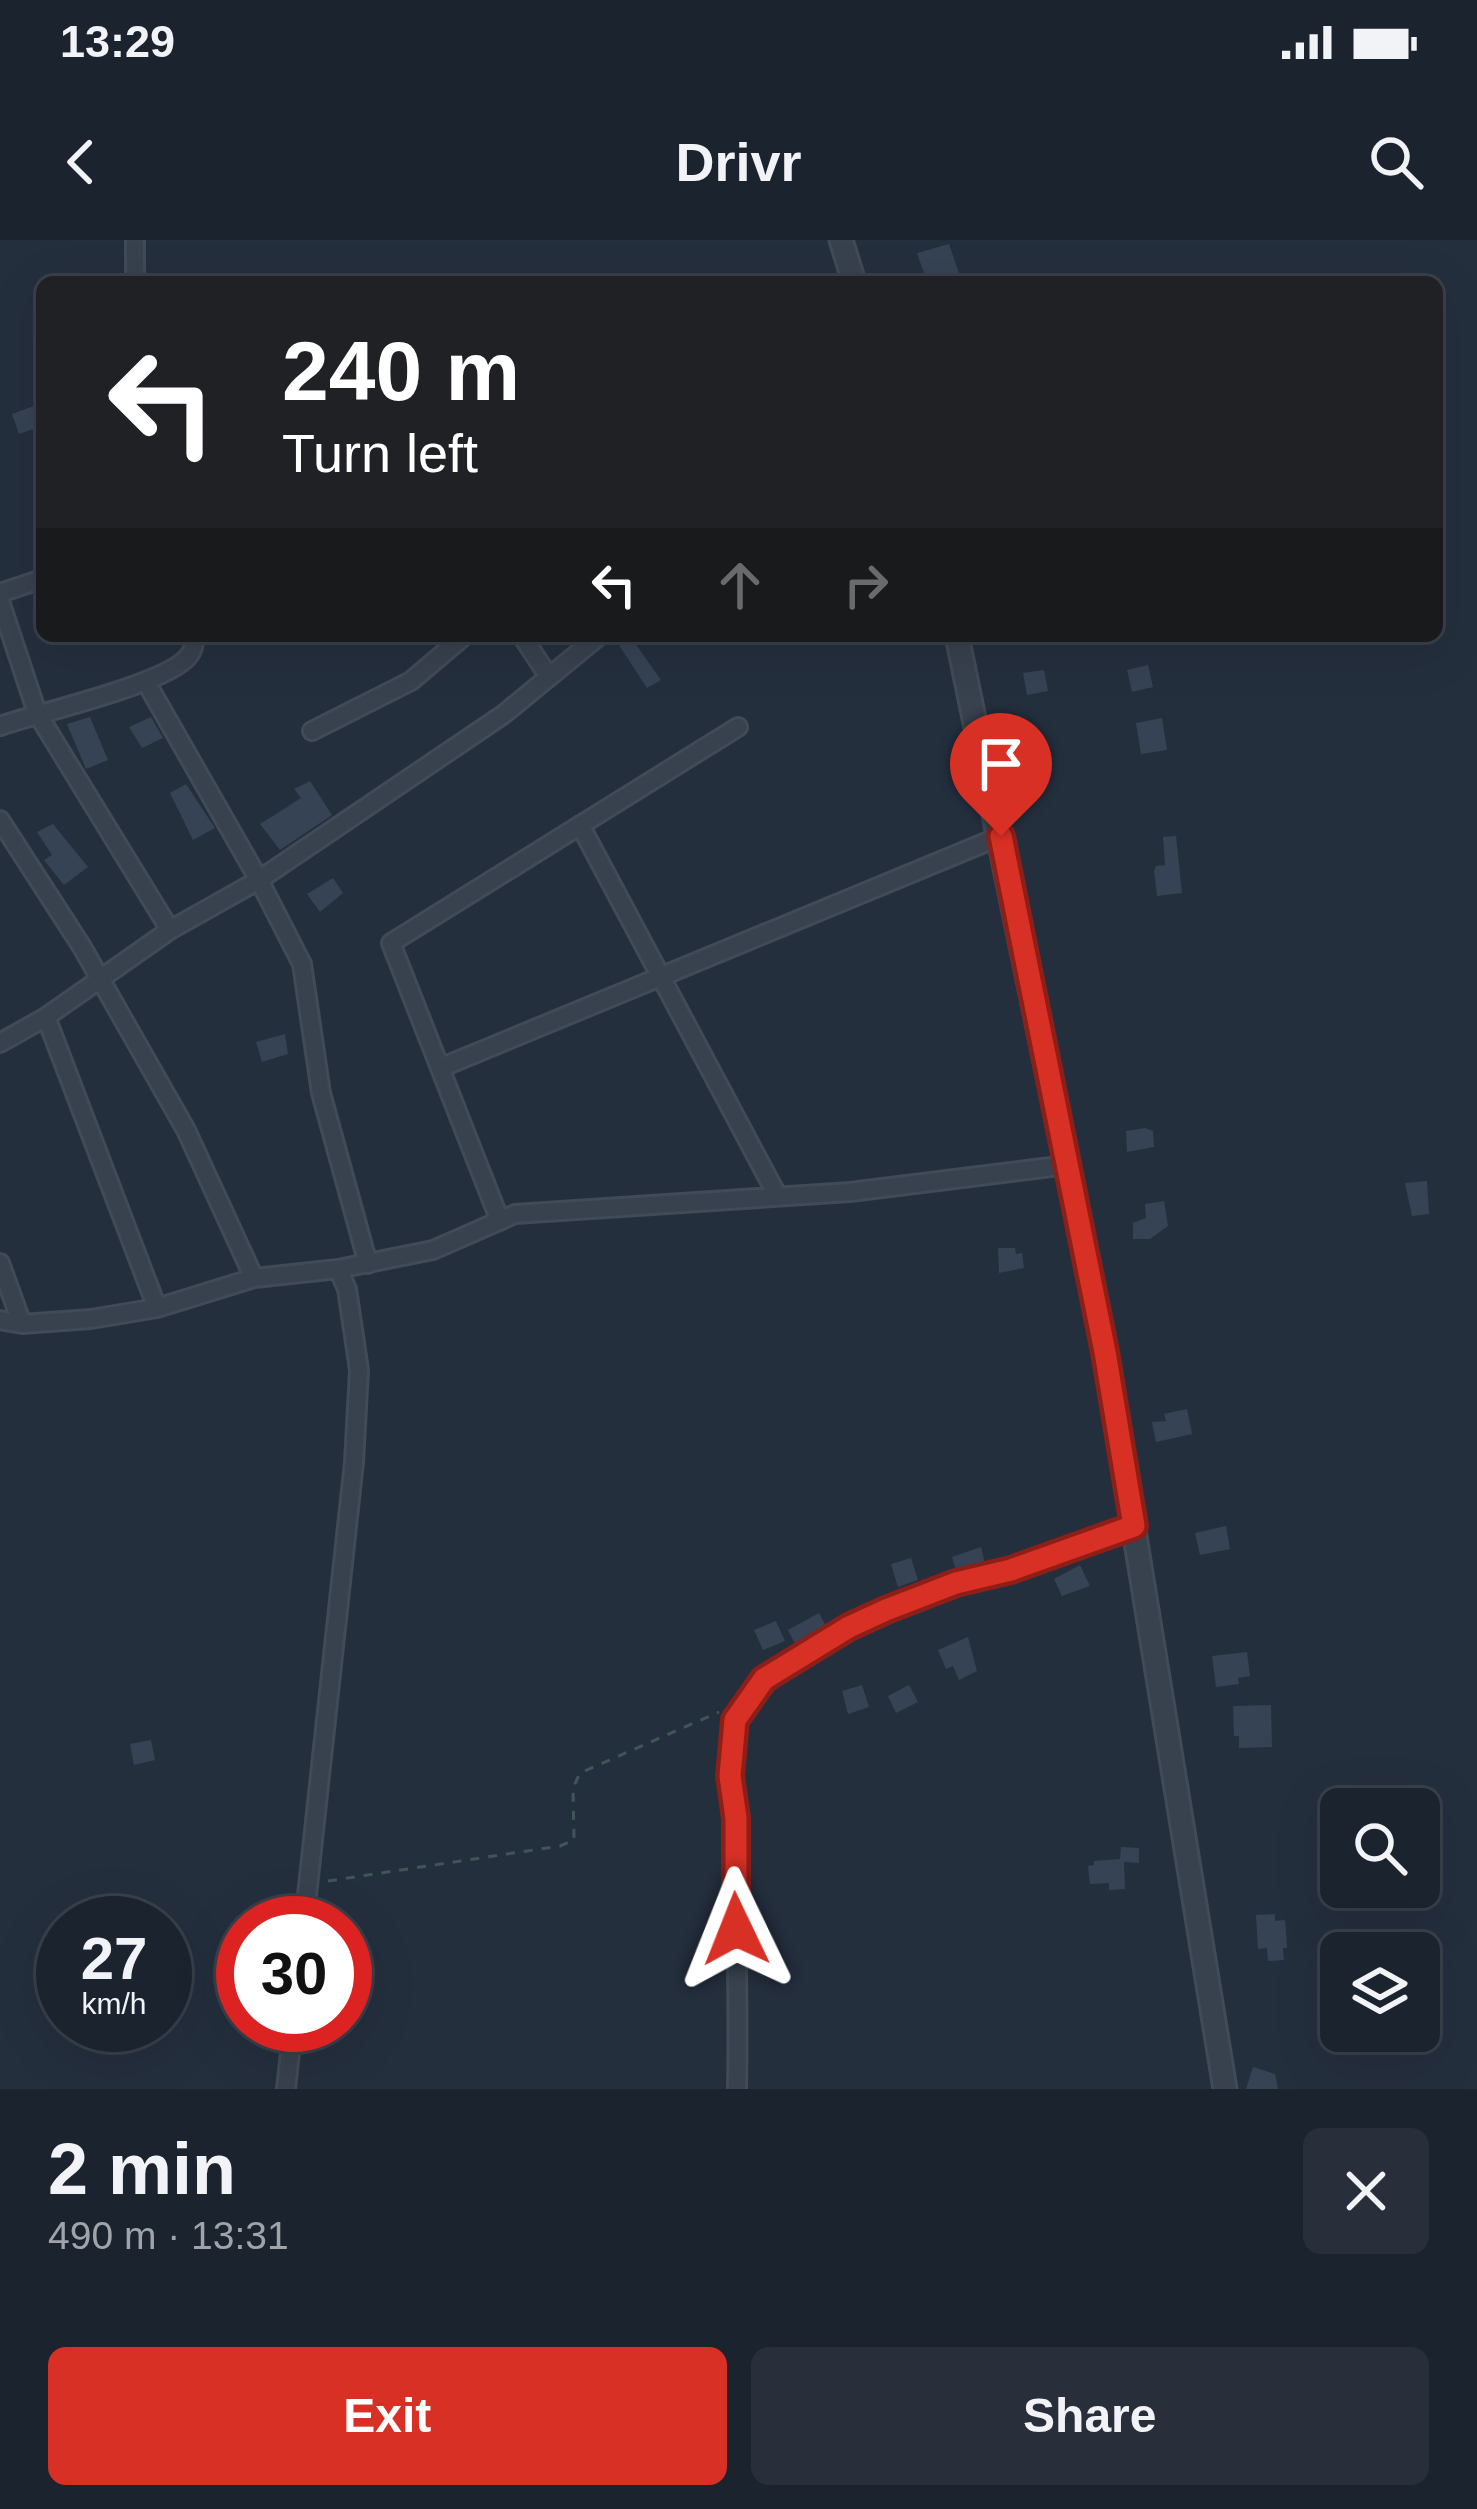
<!DOCTYPE html>
<html lang="en">
<head>
<meta charset="utf-8">
<style>
  body { margin:0; font-family:Helvetica,sans-serif; background:#282f3a; color:#f1f3f6; height:100vh; display:flex; flex-direction:column; font-size:45px; white-space:nowrap }
  * { box-sizing:border-box; margin:0 }
  p { font-size:39px; color:#a0a4aa }
  .icon { flex:none; width:66px; height:66px; fill:none; stroke:currentColor; stroke-width:2; stroke-linecap:round; stroke-linejoin:round }
  .map { position:relative; height:1849px; overflow:hidden }
  .details { display:flex; flex-direction:column; background:#1b232e; flex:1 }
  .details>* { flex:none }
  .hud { position:absolute; left:36px; top:36px; width:1407px; height:366px; border-radius:18px; box-shadow:0 12px 48px #0002,0 0 0 3px #39404a; background:#202124; color:#fff; overflow:hidden }
  .fabs { position:absolute; left:1320px; top:1548px; display:grid; gap:24px }
  .fabs a { display:grid; place-items:center; width:120px; height:120px; border-radius:18px; background:#1b232e; box-shadow:0 12px 48px #0002,0 0 0 3px #39404a; font-size:60px }
  .speed { position:absolute; left:36px; top:1656px; display:flex; gap:24px; font-size:60px; font-weight:700; text-align:center }
  .speed>* { display:grid; place-content:center; width:156px; height:156px; border-radius:50%; background:#1b232e; box-shadow:0 12px 48px #0002,0 0 0 3px #39404a; line-height:1 }
  .speed small { font-size:30px; font-weight:400 }
  .speed .limit { border:18px solid #d22; background:#fff; color:#111 }
  .pin { position:absolute; display:grid; place-items:center; width:102px; height:102px; color:#fff; margin:-123px -51px; border-radius:50% 50% 50% 0; rotate:-45deg; box-shadow:0 0 12px #0007 }
  .pin .icon { rotate:45deg }
  .me { position:absolute; width:132px; margin:-66px; rotate:358deg; stroke-linejoin:round; filter:drop-shadow(0 0 9px #0008) }
  .turn { display:flex; align-items:center; gap:42px; height:252px; padding:0 48px; font-size:54px }
  .turn .icon { width:156px; height:156px; stroke-width:2.5 }
  .turn b { display:block; font-size:84px; line-height:102px }
  .lanes { display:flex; align-items:center; height:114px; padding:0 48px; background:#0003; justify-content:center; gap:60px; direction:ltr }
  .lanes .off { opacity:.35 }
  .round { display:grid; place-items:center; flex:none; width:126px; height:126px; border-radius:18px; background:#282f3a }
  .overview { display:flex; align-items:center; justify-content:space-between; height:204px; padding:0 48px }
  h1 { font-size:72px; font-weight:800; line-height:90px }
  .button { display:flex; gap:24px; margin-top:auto; padding:24px 48px }
  .button a { flex:1; height:138px; border-radius:18px; background:#d93025; color:#fff; font-size:48px; font-weight:800; line-height:138px; text-align:center }
  .button a+a { background:#282f3a; color:#f1f3f6 }
  .status { display:flex; justify-content:space-between; align-items:center; height:84px; padding:0 60px; background:#1b232e; direction:ltr }
  .status svg { height:33px; fill:currentColor }
  header { display:flex; justify-content:space-between; align-items:center; height:156px; padding:0 48px; background:#1b232e; font-size:54px; font-weight:800 }
  .map>svg:first-child { display:block }
  .building { fill:#364354 }
  .lines { fill:none; stroke-linecap:round; stroke-linejoin:round }
  .minor-casing { stroke:#414a57; stroke-width:22 }
  .tertiary-casing { stroke:#414a57; stroke-width:27 }
  .path { stroke:#3f5557; stroke-width:3; stroke-dasharray:9 9; stroke-linecap:butt }
  .minor { stroke:#38414e; stroke-width:16 }
  .tertiary { stroke:#38414e; stroke-width:21 }
  .route-casing { stroke:#8d1f18; stroke-width:30 }
  .route { stroke:#d93025; stroke-width:21 }
</style>
</head>
<body>
<div class="status"><b>13:29</b><svg viewBox="0 0 49 12"><path d="M0 12V9h3v3zM5 12V6h3v6zM10 12V3h3v9zM15 12V0h3v12zM26 1h20v11H26zM47 4h2v5h-2z"/></svg></div>
<header><svg class="icon" aria-label="back" viewBox="0 0 24 24"><path d="M15 5l-7 7 7 7"/></svg>Drivr<svg class="icon" aria-label="search" viewBox="0 0 24 24"><circle cx="10" cy="10" r="6"/><path d="M15 15l6 6"/></svg></header>
<div class="map">
<svg width="1477" height="1849" viewBox="0 0 1477 1849">
  <rect width="100%" height="100%" fill="#242f3e"/>
  <!-- building -->
  <path class="building" d="M 949,4 L 962,42 L 927,42 L 917,13 Z
    M 42,163 L 42,186 L 19,194 L 12,174 Z
    M 613,396 L 630,396 L 661,440 L 647,448 Z
    M 1148,425 L 1153,447 L 1132,452 L 1127,430 Z
    M 1044,430 L 1048,451 L 1027,455 L 1023,433 Z
    M 90,477 L 108,520 L 86,529 L 67,484 Z
    M 151,477 L 163,498 L 142,508 L 129,487 Z
    M 1162,478 L 1167,510 L 1141,514 L 1136,483 Z
    M 310,541 L 332,575 L 280,610 L 260,584 L 301,558 L 294,549 Z
    M 186,544 L 215,588 L 193,600 L 170,553 Z
    M 53,584 L 88,627 L 64,645 L 44,620 L 52,615 L 37,592 Z
    M 1176,596 L 1182,653 L 1157,656 L 1154,631 L 1156,626 L 1165,625 L 1163,597 Z
    M 333,638 L 343,653 L 320,672 L 307,654 Z
    M 285,794 L 288,814 L 262,822 L 256,802 Z
    M 1145,888 L 1153,891 L 1154,907 L 1127,912 L 1126,891 Z
    M 1427,941 L 1429,974 L 1412,976 L 1405,943 Z
    M 1164,961 L 1168,986 L 1150,999 L 1133,999 L 1133,983 L 1146,978 L 1145,964 Z
    M 998,1008 L 1015,1008 L 1016,1014 L 1022,1013 L 1024,1028 L 999,1033 Z
    M 1187,1169 L 1192,1194 L 1156,1202 L 1152,1182 L 1166,1181 L 1164,1174 Z
    M 1226,1286 L 1230,1309 L 1200,1315 L 1195,1293 Z
    M 981,1307 L 985,1324 L 956,1330 L 952,1317 Z
    M 911,1318 L 918,1340 L 898,1347 L 891,1324 Z
    M 1080,1325 L 1090,1346 L 1062,1356 L 1054,1339 Z
    M 819,1373 L 826,1386 L 795,1404 L 788,1390 Z
    M 776,1381 L 785,1401 L 763,1410 L 754,1390 Z
    M 968,1397 L 977,1431 L 959,1440 L 953,1426 L 946,1429 L 938,1410 Z
    M 1247,1412 L 1250,1436 L 1238,1438 L 1239,1444 L 1216,1447 L 1212,1416 Z
    M 862,1445 L 869,1467 L 848,1474 L 842,1451 Z
    M 909,1445 L 918,1462 L 896,1473 L 888,1456 Z
    M 1271,1465 L 1272,1507 L 1239,1508 L 1239,1496 L 1234,1496 L 1233,1466 Z
    M 151,1500 L 155,1520 L 134,1525 L 130,1504 Z
    M 1121,1607 L 1139,1608 L 1139,1623 L 1124,1622 L 1125,1649 L 1109,1650 L 1109,1643 L 1090,1644 L 1088,1626 L 1094,1625 L 1094,1621 L 1120,1619 Z
    M 1275,1674 L 1275,1681 L 1285,1680 L 1287,1708 L 1283,1708 L 1284,1720 L 1268,1721 L 1267,1708 L 1258,1709 L 1256,1675 Z
    M 1253,1827 L 1275,1834 L 1278,1849 L 1246,1849 Z"/>
  <g class="lines">
    <!-- minor casing -->
    <g class="minor-casing">
      <path id="minor" d="M 135,42 L 135,0
        M 0,353 L 42,339
        M 0,361 L 37,473 L 170,690
        M 522,396 L 549,437
        M 146,442 L 259,640 L 302,724 L 321,853 L 368,1024
        M 0,486 C 37,473 173,443 190,414 C 194,409 194,401 195,396
        M 312,491 L 411,441 L 464,396
        M 0,580 L 82,707 L 186,890 L 254,1038
        M 580,585 L 777,955
        M 46,777 L 157,1068
        M 0,803 L 46,777 L 170,690 L 259,640 L 504,474 L 599,396
        M 440,828 L 1001,596
        M 500,981 L 391,703 L 738,487
        M 0,1023 L 22,1084
        M 0,1080 L 22,1084 L 91,1079 L 157,1068 L 254,1038 L 338,1029
        M 304,1683 L 354,1222 L 359,1130 L 347,1049 L 338,1029 L 433,1010 L 515,974 L 850,952 L 1067,925
        M 286,1849 L 293,1785
        M 737,1849 C 739,1760 735,1672 736,1584 C 736,1551 725,1517 735,1484 C 752,1423 894,1365 952,1345 C 972,1338 994,1336 1014,1329 C 1054,1315 1093,1298 1134,1286"/>
    </g>
    <!-- tertiary casing -->
    <g class="tertiary-casing">
      <path id="tertiary" d="M 841,0 L 854,42
        M 957,396 L 1105,1112 L 1225,1849"/>
    </g>
    <!-- path -->
    <path class="path" d="M 328,1641 L 560,1606 L 574,1600 L 573,1548 L 580,1533 L 719,1472"/>
    <!-- minor -->
    <use href="#minor" class="minor"/>
    <!-- tertiary -->
    <use href="#tertiary" class="tertiary"/>
  </g>
  <g class="lines">
    <!-- route casing -->
    <g class="route-casing">
      <path id="route" d="M 736,1689 L 736,1578 L 730,1536 L 734,1492 L 735,1480 L 764,1439 L 849,1387 L 886,1370 L 956,1343 L 1011,1330 L 1134,1286 L 1105,1112 L 1001,596"/>
    </g>
    <!-- route -->
    <use href="#route" class="route"/>
  </g>
</svg>
<div class="fabs">
<a><svg class="icon" aria-label="search" viewBox="0 0 24 24"><circle cx="10" cy="10" r="6"/><path d="M15 15l6 6"/></svg></a>
<a><svg class="icon" aria-label="layers" viewBox="0 0 24 24"><path d="M12 4l9 5-9 5-9-5zM3 14l9 5 9-5"/></svg></a>
</div>
<div class="speed"><div>27<small>km/h</small></div><div class="limit">30</div></div>
<div class="pin" style="left:1001px;top:596px;background:#d93025"><svg class="icon" aria-label="arrive" viewBox="0 0 24 24"><path d="M6 21V4h12l-3 4 3 4H6"/></svg></div>
<svg class="me" style="left:736px;top:1689px" viewBox="-20 -20 40 40"><path d="M0-17L14 15 0 8-14 15z" fill="#d93025" stroke="#fff" stroke-width="4"/></svg>
<div class="hud">
<div class="turn"><svg class="icon" aria-label="left" viewBox="0 0 24 24"><path d="M17 20v-9H6M10 6l-5 5 5 5"/></svg><div><b>240 m</b>Turn left</div></div>
<div class="lanes"><svg class="icon" aria-label="left" viewBox="0 0 24 24"><path d="M17 20v-9H6M10 6l-5 5 5 5"/></svg><svg class="icon off" aria-label="ahead" viewBox="0 0 24 24"><path d="M12 20V5M6 11l6-6 6 6"/></svg><svg class="icon off" aria-label="right" viewBox="0 0 24 24"><path d="M7 20v-9h11M14 6l5 5-5 5"/></svg></div>
</div>
</div>
<section class="details">
<div class="overview"><div><h1>2 min</h1><p>490 m · 13:31</p></div><a class="round"><svg class="icon" aria-label="close" viewBox="0 0 24 24"><path d="M6 6l12 12M18 6L6 18"/></svg></a></div>
<div class="button"><a>Exit</a><a>Share</a></div>
</section>
</body>
</html>
